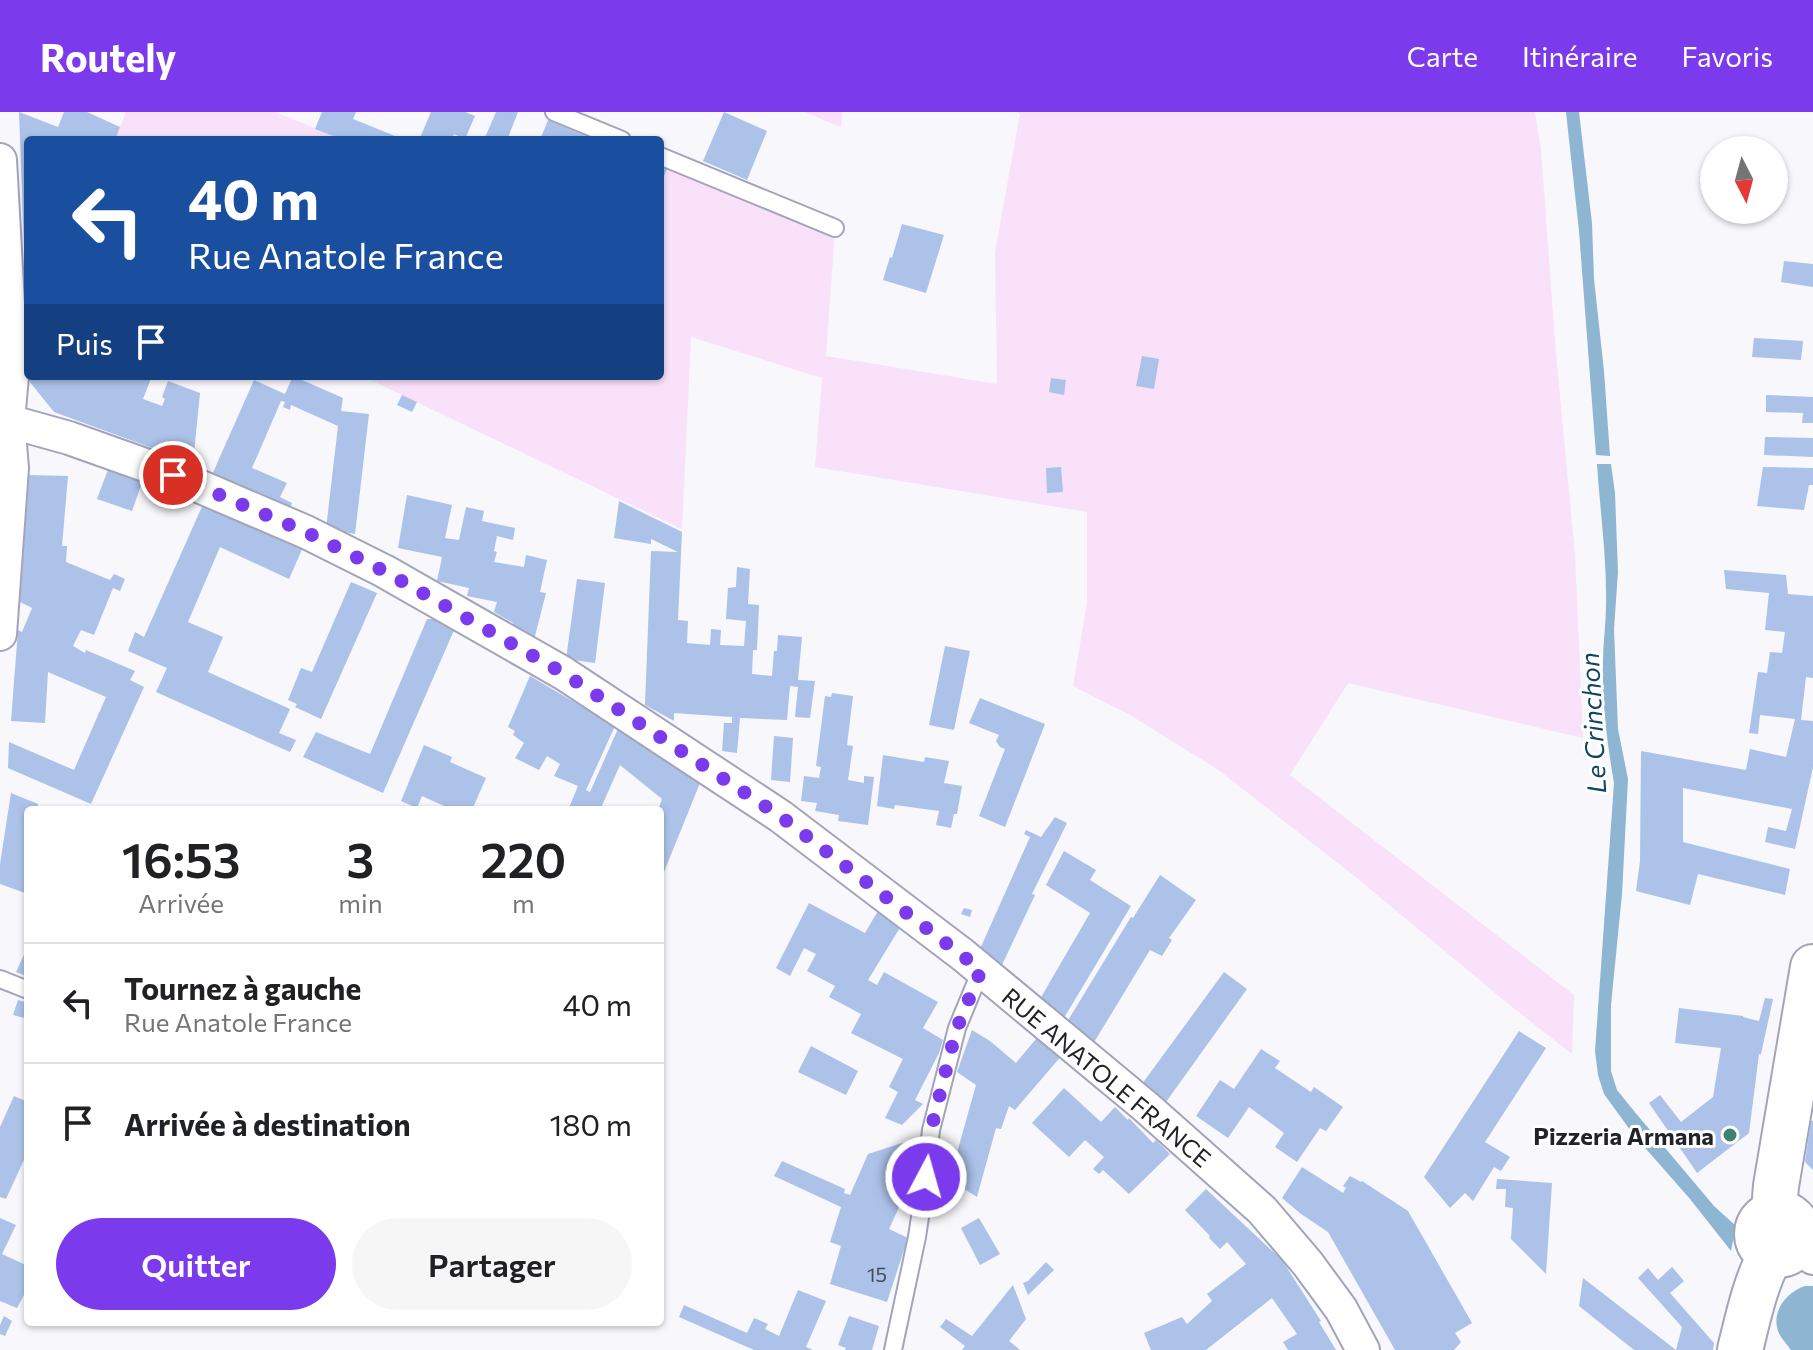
<!DOCTYPE html>
<html lang="fr">
<head>
<meta charset="utf-8">
<style>
  body { margin:0; font-family:Commissioner,sans-serif; background:#f6f6f6; color:#202124; height:100vh; display:flex; flex-direction:column; font-size:30px; white-space:nowrap }
  * { box-sizing:border-box; margin:0 }
  p { font-size:26px; color:#757577 }
  .icon { flex:none; width:44px; height:44px; fill:none; stroke:currentColor; stroke-width:2; stroke-linecap:round; stroke-linejoin:round }
  .map { position:relative; flex:1; overflow:hidden }
  .drawer { position:absolute; left:24px; top:694px; width:640px; height:520px; display:flex; flex-direction:column; background:#fff; border-radius:8px; box-shadow:0 2px 6px #0004 }
  .drawer>* { flex:none }
  .guide { position:absolute; left:24px; top:24px; width:640px; height:244px; border-radius:8px; box-shadow:0 2px 6px #0004; background:#1a4fa0; color:#fff; overflow:hidden }
  .needle { width:52px; rotate:174deg }
  .controls { position:absolute; left:1700px; top:24px; display:grid; gap:16px }
  .controls a { display:grid; place-items:center; width:88px; height:88px; border-radius:50%; background:#fff; box-shadow:0 2px 6px #0004; font-size:40px }
  .pin { position:absolute; display:grid; place-items:center; width:68px; height:68px; color:#fff; margin:-34px; border:4px solid #fff; border-radius:50%; box-shadow:0 2px 8px #0007 }
  .me { position:absolute; width:88px; margin:-44px; rotate:6deg; stroke-linejoin:round; filter:drop-shadow(0 0 6px #0008) }
  .turn { display:flex; align-items:center; gap:28px; height:168px; padding:0 32px; font-size:36px }
  .turn .icon { width:104px; height:104px; stroke-width:2.5 }
  .turn b { display:block; font-size:56px; line-height:68px }
  .then { display:flex; align-items:center; height:76px; padding:0 32px; background:#0003; gap:16px; font-size:30px }
  .eta { display:flex; justify-content:space-evenly; align-items:center; height:136px; text-align:center }
  .eta b { font-size:48px; font-weight:600; line-height:56px }
  .button { display:flex; gap:16px; margin-top:auto; padding:16px 32px }
  .button a { flex:1; height:92px; border-radius:48px; background:#7c3aed; color:#fff; font-size:32px; font-weight:600; line-height:92px; text-align:center }
  .button a+a { background:#f6f6f6; color:#202124 }
  ul { padding:0; list-style:none }
  li { display:flex; align-items:center; gap:24px; height:120px; padding:0 32px; border-top:2px solid #e0e0e0 }
  li div { flex:1 }
  li b { display:block; font-size:30px }
  li em { font-style:normal }
  header { display:flex; align-items:center; gap:48px; box-sizing:border-box; height:112px; padding:0 40px; background:#7c3aed; color:#fff }
  header strong { font-size:38px }
  nav { display:flex; gap:44px; margin-inline-start:auto; font-size:28px }
  .map>svg:first-child { display:block }
  .green { fill:#f9e1f9 }
  .water { fill:#8eb6d3 }
  .building { fill:#acc2e9 }
  .lines { fill:none; stroke-linecap:round; stroke-linejoin:round }
  .lane-casing { stroke:#a3a4ba; stroke-width:20 }
  .street-casing { stroke:#a3a4ba; stroke-width:36 }
  .secondary-casing { stroke:#a3a4ba; stroke-width:48 }
  .lane { stroke:#fff; stroke-width:16 }
  .street { stroke:#fff; stroke-width:32 }
  .secondary { stroke:#fff; stroke-width:44 }
  .route { stroke:#7c3aed; stroke-width:14; stroke-dasharray:0 25.2 }
  .poi-dot { fill:#3f806f; stroke:#fff; stroke-width:3 }
  .labels { text-anchor:middle; dominant-baseline:central; stroke-width:6; stroke-linejoin:round; paint-order:stroke }
  .number-label { font-size:20px; fill:#444a5a }
  .street-label { font-size:24px; fill:#22222b; stroke:#fff }
  .poi-label { font-size:24px; font-weight:bold; fill:#22222b; stroke:#fff; text-anchor:end }
  .water-label { font-size:26px; font-style:italic; fill:#134462; stroke:#fff }
</style>
</head>
<body>
<header>
<strong>Routely</strong>
<nav><a>Carte</a><a>Itinéraire</a><a>Favoris</a></nav>
</header>
<div class="map">
<svg width="1813" height="1238" viewBox="0 0 1813 1238">
  <rect width="100%" height="100%" fill="#f7f7fc"/>
  <!-- green -->
  <path class="green" d="M 126,0 L 275,0 L 344,28 L 115,28 Z
    M 804,0 L 842,0 L 841,15 Z
    M 1017,0 L 1535,0 L 1541,37 L 1556,242 L 1575,443 L 1583,626 L 1348,571 L 1290,663 L 1574,883 L 1572,942 L 1511,894 L 1352,762 L 1217,657 L 1130,603 L 1073,574 L 1087,491 L 1087,400 L 815,355 L 822,266 L 691,225 L 682,417 L 362,264 L 660,264 L 660,75 L 672,49 L 835,116 L 826,244 L 997,272 L 995,140 L 1020,2 Z"/>
  <!-- water -->
  <path class="water" d="M 1566,0 L 1579,0 L 1592,111 L 1594,167 L 1604,259 L 1610,344 L 1596,343 L 1579,119 Z
    M 1597,352 L 1611,352 L 1615,381 L 1618,460 L 1614,517 L 1618,617 L 1628,667 L 1622,782 L 1611,893 L 1611,959 L 1617,978 L 1634,999 L 1714,1094 L 1736,1114 L 1731,1139 L 1690,1087 L 1633,1022 L 1604,982 L 1598,963 L 1595,939 L 1614,671 C 1607,630 1602,590 1603,549 C 1603,530 1606,512 1606,493 C 1607,446 1600,399 1597,352 Z
    M 1805,1174 L 1813,1174 L 1813,1238 L 1791,1238 C 1786,1231 1778,1223 1777,1215 C 1773,1196 1789,1179 1805,1174 Z"/>
  <!-- building -->
  <path class="building" d="M 19,0 L 58,15 L 64,0 L 87,0 L 120,15 L 115,28 L 28,28 L 28,134 L 24,134 Z
    M 322,0 L 356,0 L 353,7 L 405,28 L 351,28 L 345,26 L 344,28 L 315,17 Z
    M 431,0 L 465,0 L 475,4 L 465,27 L 454,22 L 452,28 L 419,28 Z
    M 496,0 L 518,0 L 507,28 L 484,28 Z
    M 724,0 L 767,19 L 747,68 L 703,49 Z
    M 548,8 L 595,28 L 540,28 Z
    M 660,54 L 667,57 L 660,75 Z
    M 902,112 L 944,123 L 926,181 L 883,168 L 890,145 L 892,146 Z
    M 1784,149 L 1813,152 L 1813,175 L 1781,170 Z
    M 1754,226 L 1803,229 L 1801,248 L 1752,245 Z
    M 1142,244 L 1159,247 L 1154,277 L 1136,274 Z
    M 25,264 L 152,264 L 143,287 L 162,294 L 165,287 L 162,285 L 168,269 L 200,281 L 193,351 L 54,300 Z
    M 293,264 L 343,286 L 341,299 L 369,302 L 355,422 L 326,417 L 338,314 L 291,293 L 290,298 L 283,295 L 285,290 L 281,289 L 252,356 L 287,371 L 280,385 L 292,391 L 289,400 L 211,365 L 254,268 L 285,282 Z
    M 1051,266 L 1066,268 L 1064,283 L 1049,280 Z
    M 402,283 L 417,290 L 412,300 L 397,293 Z
    M 1766,283 L 1813,285 L 1813,311 L 1802,311 L 1803,301 L 1766,300 Z
    M 1765,325 L 1813,326 L 1813,345 L 1764,343 Z
    M 109,355 L 143,368 L 132,399 L 97,387 Z
    M 1061,355 L 1063,380 L 1047,381 L 1046,356 Z
    M 1763,355 L 1813,356 L 1813,373 L 1809,373 L 1804,398 L 1757,394 Z
    M 29,363 L 68,364 L 62,434 L 67,434 L 66,450 L 110,468 L 114,462 L 125,467 L 120,479 L 113,476 L 94,523 L 81,518 L 73,534 L 85,541 L 86,538 L 135,559 L 130,568 L 144,575 L 91,692 L 8,656 L 9,630 L 74,658 L 106,585 L 48,560 L 45,611 L 11,609 L 18,518 L 22,520 L 32,496 L 20,490 Z
    M 407,383 L 452,393 L 445,426 L 459,428 L 466,395 L 484,399 L 482,409 L 515,416 L 513,428 L 497,424 L 494,439 L 497,440 L 494,450 L 524,455 L 526,443 L 547,448 L 540,480 L 546,481 L 534,528 L 512,516 L 513,511 L 494,500 L 497,490 L 467,484 L 469,476 L 437,469 L 442,445 L 398,436 Z
    M 619,389 L 682,420 L 678,508 L 688,509 L 687,531 L 710,533 L 711,517 L 721,518 L 720,533 L 744,534 L 746,509 L 726,507 L 728,476 L 736,475 L 737,455 L 750,457 L 748,492 L 759,493 L 757,538 L 753,538 L 752,562 L 772,564 L 774,539 L 777,539 L 778,523 L 802,525 L 798,568 L 815,569 L 810,606 L 795,605 L 798,575 L 790,574 L 787,608 L 740,606 L 737,641 L 722,639 L 724,611 L 732,611 L 732,605 L 674,601 L 674,609 L 645,593 L 651,439 L 678,440 L 651,427 L 651,432 L 614,426 Z
    M 204,390 L 304,433 L 289,467 L 220,435 L 188,510 L 223,525 L 208,560 L 290,597 L 279,621 L 296,628 L 290,640 L 156,580 L 167,556 L 128,539 L 135,520 L 144,525 Z
    M 1724,458 L 1786,463 L 1788,482 L 1813,484 L 1813,566 L 1806,565 L 1801,608 L 1813,609 L 1813,655 L 1795,737 L 1765,730 L 1768,715 L 1786,719 L 1792,697 L 1683,676 L 1683,730 L 1790,757 L 1785,783 L 1698,762 L 1690,793 L 1636,779 L 1640,749 L 1641,639 L 1746,658 L 1750,637 L 1786,645 L 1795,607 L 1760,603 L 1758,622 L 1749,621 L 1758,560 L 1767,561 L 1770,540 L 1782,541 L 1785,520 L 1765,518 L 1769,481 L 1726,477 Z
    M 577,467 L 605,471 L 595,551 L 566,547 Z
    M 351,470 L 377,481 L 321,607 L 295,595 L 297,592 L 288,588 L 301,556 L 312,560 Z
    M 427,507 L 433,507 L 455,516 L 383,681 L 303,645 L 316,620 L 370,642 Z
    M 945,534 L 970,539 L 954,618 L 929,613 Z
    M 530,564 L 615,614 L 586,678 L 590,680 L 621,610 L 702,666 L 660,770 L 660,698 L 658,698 L 662,687 L 620,653 L 600,698 L 568,698 L 578,674 L 554,664 L 560,652 L 547,644 L 539,658 L 515,646 L 524,631 L 513,623 L 515,619 L 508,615 Z
    M 832,581 L 853,584 L 847,633 L 853,634 L 848,668 L 864,671 L 864,664 L 874,665 L 868,713 L 838,709 L 839,703 L 815,699 L 817,691 L 801,689 L 804,664 L 819,666 L 821,655 L 816,654 L 825,584 L 831,585 Z
    M 980,586 L 1045,612 L 1005,715 L 979,704 L 1005,637 L 1000,635 L 996,629 L 999,623 L 969,611 Z
    M 774,624 L 793,626 L 790,670 L 771,668 Z
    M 424,633 L 452,645 L 450,650 L 486,666 L 472,698 L 453,698 L 422,684 L 417,696 L 401,689 Z
    M 883,643 L 924,650 L 925,645 L 949,649 L 944,671 L 962,674 L 957,702 L 954,702 L 951,716 L 936,713 L 939,699 L 895,693 L 894,697 L 877,694 Z
    M 11,681 L 38,692 L 37,698 L 28,698 L 28,782 L 0,772 L 0,752 Z
    M 1055,705 L 1067,711 L 1032,782 L 1035,783 L 1002,853 L 980,837 L 1030,725 L 1024,722 L 1026,718 L 1041,725 Z
    M 1064,739 L 1096,758 L 1090,768 L 1131,794 L 1064,906 L 1040,887 L 1090,801 L 1046,773 Z
    M 1160,763 L 1196,788 L 1169,826 L 1172,828 L 1162,844 L 1150,838 L 1093,932 L 1067,910 L 1131,805 L 1133,806 Z
    M 809,791 L 865,821 L 879,797 L 901,814 L 868,868 L 877,873 L 884,860 L 938,890 L 923,916 L 943,928 L 939,941 L 915,988 L 923,992 L 902,1013 L 885,1006 L 898,980 L 889,975 L 903,947 L 851,921 L 861,902 L 829,885 L 835,874 L 807,859 L 816,842 L 804,836 L 790,864 L 776,856 Z
    M 964,796 L 972,798 L 970,805 L 961,802 Z
    M 28,834 L 28,865 L 16,860 Z
    M 1224,860 L 1247,877 L 1166,990 L 1142,972 Z
    M 1765,886 L 1773,887 L 1761,942 L 1759,942 L 1749,1021 L 1697,1061 L 1649,991 L 1660,983 L 1681,1010 L 1713,985 L 1721,936 L 1675,931 L 1679,896 L 1743,904 L 1743,905 L 1759,909 Z
    M 18,888 L 28,891 L 28,907 L 13,903 Z
    M 972,918 L 990,929 L 1016,951 L 1040,922 L 1063,942 L 1015,998 L 1009,994 L 1001,1017 L 996,1016 L 977,1085 L 942,1063 L 943,1058 L 951,1062 L 976,973 L 957,960 Z
    M 1519,919 L 1546,936 L 1485,1030 L 1510,1045 L 1501,1059 L 1494,1055 L 1473,1089 L 1465,1081 L 1450,1096 L 1424,1065 Z
    M 811,934 L 858,959 L 846,983 L 798,960 Z
    M 1261,937 L 1280,949 L 1275,956 L 1311,980 L 1314,975 L 1343,995 L 1326,1019 L 1320,1016 L 1297,1050 L 1275,1035 L 1284,1021 L 1249,995 L 1228,1026 L 1196,1004 L 1220,968 L 1234,977 Z
    M 1064,976 L 1101,1010 L 1115,995 L 1128,1008 L 1129,1006 L 1153,1031 L 1156,1028 L 1170,1042 L 1129,1082 L 1103,1058 L 1099,1062 L 1093,1057 L 1104,1045 L 1085,1028 L 1069,1045 L 1032,1011 Z
    M 14,984 L 28,990 L 28,1039 L 6,1087 L 0,1085 L 0,1015 Z
    M 1811,1009 L 1813,1009 L 1813,1058 L 1805,1050 Z
    M 902,1031 L 917,1037 L 914,1063 L 889,1117 L 908,1126 L 887,1190 L 830,1172 L 841,1134 L 830,1130 L 841,1095 L 774,1064 L 782,1049 L 845,1077 L 844,1081 L 850,1083 L 868,1042 Z
    M 1302,1055 L 1343,1081 L 1346,1076 L 1343,1074 L 1350,1064 L 1361,1070 L 1362,1069 L 1408,1099 L 1472,1211 L 1455,1221 L 1461,1230 L 1454,1238 L 1395,1238 L 1328,1120 L 1301,1102 L 1282,1086 Z
    M 1497,1067 L 1552,1071 L 1546,1162 L 1511,1127 L 1513,1096 L 1505,1095 L 1506,1077 L 1496,1077 Z
    M 1206,1077 L 1282,1148 L 1321,1209 L 1319,1210 L 1336,1238 L 1288,1238 L 1283,1230 L 1297,1222 L 1272,1186 L 1206,1238 L 1151,1238 L 1144,1221 L 1182,1205 L 1187,1212 L 1212,1189 L 1207,1182 L 1246,1152 L 1227,1130 L 1220,1137 L 1209,1126 L 1210,1124 L 1185,1098 Z
    M 0,1106 L 16,1113 L 2,1142 L 28,1154 L 28,1185 L 24,1183 L 17,1196 L 0,1189 Z
    M 979,1106 L 1000,1142 L 980,1153 L 961,1116 Z
    M 1046,1150 L 1054,1158 L 1028,1183 L 1023,1171 L 1028,1169 Z
    M 1672,1155 L 1684,1169 L 1670,1181 L 1714,1231 L 1713,1238 L 1676,1238 L 1682,1215 L 1638,1166 L 1648,1156 L 1658,1168 Z
    M 1583,1166 L 1676,1238 L 1634,1238 L 1579,1194 Z
    M 1013,1173 L 1026,1207 L 1009,1229 L 1020,1238 L 962,1238 L 965,1234 L 940,1215 L 946,1207 L 972,1224 Z
    M 798,1178 L 826,1189 L 806,1235 L 813,1238 L 754,1238 L 679,1205 L 684,1193 L 747,1221 L 754,1206 L 768,1212 L 765,1217 L 779,1224 Z
    M 4,1204 L 12,1209 L 5,1224 L 0,1222 L 0,1213 Z
    M 849,1204 L 879,1214 L 872,1238 L 845,1238 L 846,1236 L 838,1233 Z"/>
  <g class="lines">
    <!-- lane casing -->
    <g class="lane-casing">
      <path id="lane" d="M 554,0 L 622,28
        M 660,44 L 835,116
        M 0,867 L 28,878
        M 893,1238 L 917,1125 L 926,1065 L 931,1018 L 957,916 L 981,858"/>
    </g>
    <!-- street casing -->
    <g class="street-casing">
      <path id="street" d="M 0,48 L 12,264 L 8,309 L 12,356 L 0,522
        M 0,310 L 8,309 L 69,326 L 173,363 L 306,420 L 384,459 L 563,561 L 780,704 L 963,843 L 1146,995 L 1262,1098 L 1308,1152 L 1341,1197 L 1363,1238
        M 1795,1134 L 1813,1146"/>
    </g>
    <!-- secondary casing -->
    <g class="secondary-casing">
      <path id="secondary" d="M 1778,1101 L 1775,1086 L 1776,1074 L 1813,855
        M1757 1122a21 21 0 1 1 42 0a21 21 0 1 1-42 0Z
        M 1740,1238 C 1748,1206 1755,1171 1771,1142"/>
    </g>
    <!-- lane -->
    <use href="#lane" class="lane"/>
    <!-- street -->
    <use href="#street" class="street"/>
    <!-- secondary -->
    <use href="#secondary" class="secondary"/>
  </g>
  <g class="lines">
    <!-- route -->
    <path class="route" d="M 173,363 L 306,420 L 384,459 L 563,561 L 780,704 L 981,858 L 957,916 L 950,942 L 931,1018 L 926,1065"/>
  </g>
  <!-- markers -->
  <circle class="poi-dot" cx="1730" cy="1023" r="8"/>
  <g class="labels">
    <!-- number labels -->
    <g class="number-label">
      <text x="877" y="1162">15</text>
    </g>
    <!-- street labels -->
    <g class="street-label">
      <text transform="translate(1107 965) rotate(40)">RUE ANATOLE FRANCE</text>
    </g>
    <!-- poi labels -->
    <g class="poi-label">
      <text x="1714" y="1023">Pizzeria Armana</text>
    </g>
    <!-- water labels -->
    <g class="water-label">
      <text transform="translate(1592 611) rotate(-93)">Le Crinchon</text>
    </g>
  </g>
</svg>
<div class="controls">
<a><svg class="needle" viewBox="-14 -14 28 28"><path d="M0-13l5 13h-10z" fill="#e53935"/><path d="M0 13l5-13h-10z" fill="#757577"/></svg></a>
</div>
<div class="pin" style="left:173px;top:363px;background:#d93025"><svg class="icon" aria-label="arrive" viewBox="0 0 24 24"><path d="M6 21V4h12l-3 4 3 4H6"/></svg></div>
<svg class="me" style="left:926px;top:1065px" viewBox="-20 -20 40 40"><circle r="17" fill="#7c3aed" stroke="#fff" stroke-width="3"/><path d="M0-11L8 9 0 5-8 9z" fill="#fff"/></svg>
<div class="guide">
<div class="turn"><svg class="icon" aria-label="left" viewBox="0 0 24 24"><path d="M17 20v-9H6M10 6l-5 5 5 5"/></svg><div><b>40 m</b>Rue Anatole France</div></div>
<div class="then">Puis<svg class="icon" aria-label="arrive" viewBox="0 0 24 24"><path d="M6 21V4h12l-3 4 3 4H6"/></svg></div>
</div>
<section class="drawer">
<div class="eta">
<div><b>16:53</b><p>Arrivée</p></div>
<div><b>3</b><p>min</p></div>
<div><b>220</b><p>m</p></div>
</div>
<ul>
<li><svg class="icon" aria-label="left" viewBox="0 0 24 24"><path d="M17 20v-9H6M10 6l-5 5 5 5"/></svg><div><b>Tournez à gauche</b><p>Rue Anatole France</p></div><em>40 m</em></li>
<li><svg class="icon" aria-label="arrive" viewBox="0 0 24 24"><path d="M6 21V4h12l-3 4 3 4H6"/></svg><div><b>Arrivée à destination</b></div><em>180 m</em></li>
</ul>
<div class="button"><a>Quitter</a><a>Partager</a></div>
</section>
</div>
</body>
</html>
